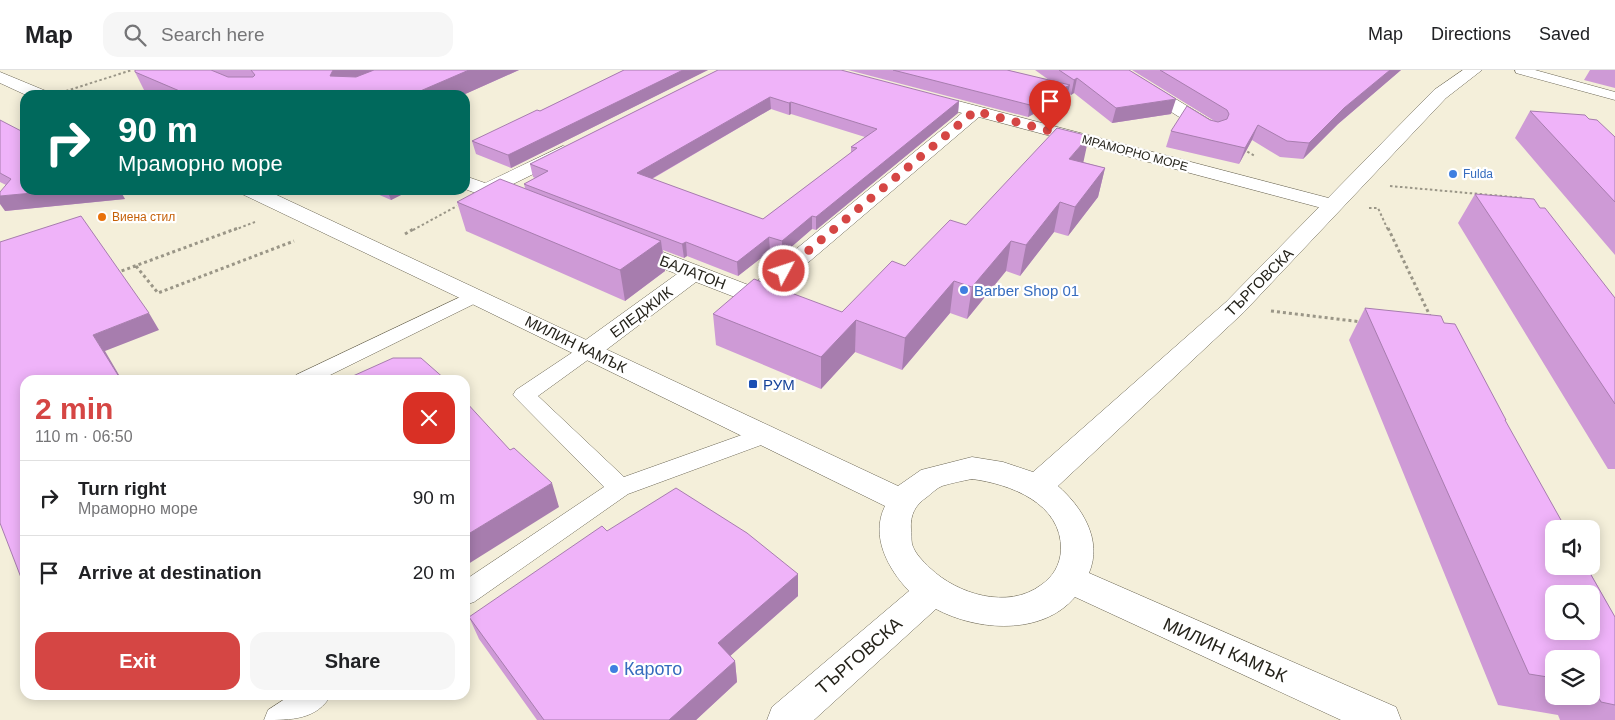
<!DOCTYPE html>
<html lang="en">
<head>
<meta charset="utf-8">
<style>
  body { margin:0; font-family:Helvetica,sans-serif; background:#f6f6f6; color:#202124; height:100vh; display:flex; flex-direction:column; font-size:19px; white-space:nowrap }
  * { box-sizing:border-box; margin:0 }
  p { font-size:16px; color:#757577 }
  .icon { flex:none; width:28px; height:28px; fill:none; stroke:currentColor; stroke-width:2; stroke-linecap:round; stroke-linejoin:round }
  .map { position:relative; flex:1; overflow:hidden }
  .panel { position:absolute; left:20px; top:305px; width:450px; height:325px; display:flex; flex-direction:column; background:#fff; border-radius:15px; box-shadow:0 2px 12px #0003 }
  .panel>* { flex:none }
  .guide { position:absolute; left:20px; top:20px; width:450px; height:105px; border-radius:15px; box-shadow:0 2px 12px #0003; background:#00695c; color:#fff; overflow:hidden }
  .tools { position:absolute; left:1545px; top:450px; display:grid; gap:10px }
  .tools a { display:grid; place-items:center; width:55px; height:55px; border-radius:10px; background:#fff; box-shadow:0 2px 12px #0003; font-size:25px }
  .pin { position:absolute; display:grid; place-items:center; width:42px; height:42px; color:#fff; margin:-51px -21px; border-radius:50% 50% 50% 0; rotate:-45deg; box-shadow:0 0 5px #0007 }
  .pin .icon { rotate:45deg }
  .me { position:absolute; width:55px; margin:-28px; rotate:50deg; stroke-linejoin:round; filter:drop-shadow(0 0 4px #0008) }
  .turn { display:flex; align-items:center; gap:18px; height:105px; padding:0 15px; font-size:22px }
  .turn .icon { width:65px; height:65px; stroke-width:2.5 }
  .turn b { display:block; font-size:35px; line-height:42px }
  .round { display:grid; place-items:center; flex:none; width:52px; height:52px; border-radius:15px; background:#f6f6f6 }
  .overview { display:flex; align-items:center; justify-content:space-between; height:85px; padding:0 15px }
  h1 { font-size:30px; font-weight:700; line-height:38px; color:#d54644 }
  .primary-button { display:flex; gap:10px; margin-top:auto; padding:10px 15px }
  .primary-button a { flex:1; height:58px; border-radius:15px; background:#d54644; color:#fff; font-size:20px; font-weight:700; line-height:58px; text-align:center }
  .primary-button a+a { background:#f6f6f6; color:#202124 }
  ul { padding:0; list-style:none }
  li { display:flex; align-items:center; gap:15px; height:75px; padding:0 15px; border-top:1px solid #e0e0e0 }
  li div { flex:1 }
  li b { display:block; font-size:19px }
  li em { font-style:normal }
  header { display:flex; align-items:center; gap:30px; box-sizing:border-box; height:70px; padding:0 25px; background:#fff; border-bottom:1px solid #e0e0e0 }
  header strong { font-size:24px }
  nav { display:flex; gap:28px; margin-inline-start:auto; font-size:18px }
  .search { width:350px; height:45px; background:#f6f6f6; display:flex; align-items:center; gap:12px; box-sizing:border-box; padding:0 18px; border-radius:15px; color:#757577; font-size:19px }
  .map>svg:first-child { display:block }
  .lines { fill:none; stroke-linecap:round; stroke-linejoin:round }
  .service-casing { stroke:#6b6654; stroke-width:1 }
  .minor-casing { stroke:#6b6654; stroke-width:1 }
  .tertiary-casing { stroke:#6b6654; stroke-width:1 }
  .path-far1 { stroke:#9a9687; stroke-width:2; stroke-dasharray:2.5 2.5; stroke-linecap:butt }
  .path { stroke:#9a9687; stroke-width:3; stroke-dasharray:3 3; stroke-linecap:butt }
  .service { fill:#fff; fill-rule:evenodd }
  .minor { fill:#fff; fill-rule:evenodd }
  .tertiary { fill:#fff; fill-rule:evenodd }
  .wall { fill:#ce9ad6; fill-rule:evenodd }
  .shaded-wall { fill:#a77dae }
  .building { fill:#efb3f9; stroke:#a77dae; fill-rule:evenodd }
  .route { stroke:#d54644; stroke-width:9; stroke-dasharray:0 16.2 }
  .shop-dot { fill:#3f7fe0; stroke:#fff; stroke-width:2 }
  .food-dot { fill:#e8710a; stroke:#fff; stroke-width:2 }
  .transit-dot { fill:#1a4fb4; stroke:#fff; stroke-width:2 }
  .labels { text-anchor:middle; dominant-baseline:central; stroke-width:4.5; stroke-linejoin:round; paint-order:stroke }
  .far-street-label { font-size:12px; fill:#25231b; stroke:#fff }
  .far-shop-label { font-size:12px; fill:#366cbe; stroke:#fff; text-anchor:start }
  .far-food-label { font-size:12px; fill:#c56008; stroke:#fff; text-anchor:start }
  .street-label { font-size:15px; fill:#25231b; stroke:#fff }
  .shop-label { font-size:15px; fill:#366cbe; stroke:#fff; text-anchor:start }
  .transit-label { font-size:15px; fill:#164399; stroke:#fff; text-anchor:start }
  .near-street-label { font-size:18px; fill:#25231b; stroke:#fff }
  .near-shop-label { font-size:18px; fill:#366cbe; stroke:#fff; text-anchor:start }
</style>
</head>
<body>
<header>
<strong>Map</strong>
<div class="search"><svg class="icon" aria-label="search" viewBox="0 0 24 24"><circle cx="10" cy="10" r="6"/><path d="M15 15l6 6"/></svg>Search here</div>
<nav><a>Map</a><a>Directions</a><a>Saved</a></nav>
</header>
<div class="map">
<svg width="1615" height="650" viewBox="0 0 1615 650">
  <rect width="100%" height="100%" fill="#f4efda"/>
  <g class="lines">
    <!-- service casing -->
    <g class="service-casing">
      <path id="service" d="M 1515,0 L 1535,0 L 1615,22 L 1615,30 L 1516,3 Z
        M 475,220 L 482,222 L 484,226 L 482,230 L 320,310 L 293,310 L 296,305 Z
        M 589,274 L 596,276 L 599,280 L 596,284 L 538,326 L 624,407 L 764,357 L 772,359 L 775,365 L 772,371 L 628,424 L 474,532 L 465,535 L 465,510 L 604,417 L 513,325 L 516,320 L 582,276 Z
        M 291,625 L 331,625 C 317,650 291,650 264,650 L 268,640 Z"/>
    </g>
    <!-- minor casing -->
    <g class="minor-casing">
      <path id="minor" d="M 1108,0 L 1128,0 L 1220,56 L 1222,60 L 1220,64 L 1213,66 L 1206,64 L 1110,3 Z
        M 958,31 L 1340,131 L 1344,135 L 1340,139 L 1333,141 L 979,47 L 763,231 L 754,233 L 745,231 L 696,212 L 598,286 L 589,288 L 580,286 L 576,280 L 580,274 L 677,204 L 621,182 L 618,177 L 621,172 L 629,170 L 637,172 L 751,216 L 962,43 L 952,40 L 949,36 L 952,32 Z
        M 563,76 L 570,78 L 573,82 L 570,86 L 503,119 L 524,128 L 527,132 L 524,136 L 517,138 L 510,136 L 465,119 L 465,106 L 485,113 Z"/>
    </g>
    <!-- tertiary casing -->
    <g class="tertiary-casing">
      <path id="tertiary" d="M 1463,0 L 1482,0 L 1446,28 L 1244,242 L 1058,416 C 1082,437 1103,470 1089,503 L 1396,637 L 1401,650 L 1341,650 L 1075,527 C 1042,566 977,561 936,539 L 814,650 L 767,650 L 772,637 L 909,521 C 888,499 870,466 885,436 L 466,231 L 242,124 L 239,120 L 266,120 L 898,416 L 921,400 L 972,387 L 1003,392 L 1033,402 L 1226,232 L 1434,20 ZM 972,409 C 1010,414 1062,433 1061,480 C 1060,495 1053,507 1041,515 C 1008,540 957,524 930,498 C 923,491 915,484 912,474 C 911,469 912,463 911,459 C 910,445 915,435 927,427 C 932,423 937,418 942,416 C 952,413 962,411 972,409 Z
        M 0,2 L 46,21 L 49,25 L 26,25 L 0,13 Z"/>
    </g>
    <!-- path-far1 -->
    <path class="path-far1" d="M 66,21 L 132,0
      M 1243,79 L 1255,86
      M 1390,116 L 1524,128
      M 1369,138 L 1378,138 L 1388,160
      M 234,160 L 255,152
      M 413,160 L 457,136"/>
    <!-- path -->
    <path class="path" d="M 1388,158 L 1431,248
      M 405,164 L 415,158
      M 136,196 L 158,223 L 294,171
      M 116,203 L 238,158
      M 1271,241 L 1362,252"/>
    <!-- service -->
    <use href="#service" class="service"/>
    <!-- minor -->
    <use href="#minor" class="minor"/>
    <!-- tertiary -->
    <use href="#tertiary" class="tertiary"/>
  </g>
  <!-- wall -->
  <path class="wall" d="M 135,0 L 519,0 L 463,25 L 153,25 L 145,22 L 135,2 Z
    M 624,0 L 708,0 L 511,98 L 476,84 L 472,71 L 540,41 Z
    M 718,0 L 959,31 L 958,43 L 816,160 L 812,159 L 782,185 L 770,181 L 738,206 L 687,186 L 684,188 L 663,180 L 665,201 L 625,231 L 466,161 L 457,132 L 525,118 L 524,114 L 535,108 L 533,107 L 530,94 ZM 771,39 L 789,45 L 791,44 L 865,67 L 851,77 L 851,83 L 763,149 L 652,109 Z
    M 848,0 L 1007,0 L 1049,10 L 1035,0 L 1129,0 L 1171,44 L 1112,53 L 1074,23 L 1071,25 L 1068,23 L 1067,26 L 1028,47 Z
    M 1132,0 L 1401,0 L 1338,54 L 1303,89 L 1280,87 L 1252,70 L 1239,94 L 1166,77 L 1171,61 L 1210,50 L 1216,52 Z
    M 1590,0 L 1615,0 L 1615,18 L 1584,10 Z
    M 1530,41 L 1589,49 L 1615,67 L 1615,185 L 1515,68 Z
    M 0,50 L 125,129 L 5,141 L 6,115 L 0,112 Z
    M 1083,92 L 1105,98 L 1098,127 L 1068,166 L 1054,162 L 1020,206 L 1006,201 L 967,249 L 950,243 L 902,300 L 855,282 L 821,319 L 716,275 L 713,244 L 842,242 L 905,196 L 966,155 Z
    M 368,120 L 411,120 L 391,130 Z
    M 1475,124 L 1540,138 L 1615,228 L 1615,399 L 1608,399 L 1458,153 Z
    M 1365,238 L 1444,253 L 1506,350 L 1505,351 L 1615,547 L 1615,650 L 1560,650 L 1558,645 L 1498,635 L 1349,270 ZM 1554,589 L 1591,589 L 1591,626 L 1554,626 Z
    M 607,461 L 798,504 L 798,526 L 730,586 L 735,591 L 737,612 L 696,650 L 537,650 L 479,569 L 469,547 Z"/>
  <!-- shaded-wall -->
  <path class="shaded-wall" d="M 333,0 L 391,0 L 337,25 L 330,6 Z
    M 469,0 L 519,0 L 463,25 L 411,25 Z
    M 683,0 L 708,0 L 511,98 L 508,85 Z
    M 1390,0 L 1401,0 L 1338,54 L 1303,89 L 1309,73 L 1344,38 Z
    M 1077,8 L 1074,23 L 1071,25 L 1074,10 Z
    M 1070,15 L 1067,26 L 1028,47 L 1030,35 Z
    M 770,27 L 771,39 L 639,116 L 637,103 Z
    M 1176,29 L 1171,44 L 1112,53 L 1116,38 Z
    M 959,31 L 958,43 L 816,160 L 816,147 Z
    M 791,32 L 791,44 L 789,45 L 789,33 Z
    M 1258,55 L 1252,70 L 1239,94 L 1245,78 Z
    M 1089,66 L 1083,94 L 1069,89 Z
    M 1105,98 L 1098,127 L 1068,166 L 1075,137 Z
    M 66,120 L 120,120 L 125,129 L 5,141 L 0,134 L 0,126 Z
    M 387,120 L 411,120 L 391,130 Z
    M 1060,132 L 1054,162 L 1020,206 L 1026,175 Z
    M 812,146 L 812,159 L 782,185 L 782,171 Z
    M 769,167 L 770,181 L 738,206 L 737,192 Z
    M 661,171 L 665,201 L 625,231 L 620,200 Z
    M 1011,171 L 1006,201 L 967,249 L 972,217 Z
    M 686,172 L 687,186 L 684,188 L 682,174 Z
    M 954,211 L 950,243 L 902,300 L 905,268 Z
    M 149,243 L 159,260 L 105,281 L 122,310 L 121,310 L 93,265 Z
    M 856,250 L 855,282 L 821,319 L 821,287 Z
    M 552,413 L 559,437 L 465,496 L 465,466 Z
    M 798,504 L 798,526 L 720,595 L 718,573 Z
    M 735,591 L 737,612 L 696,650 L 669,650 Z"/>
  <!-- building -->
  <path class="building" d="M 135,0 L 211,0 L 228,7 L 253,7 L 255,5 L 251,0 L 333,0 L 330,6 L 356,7 L 374,0 L 469,0 L 411,25 L 189,25 L 135,2 Z
    M 624,0 L 683,0 L 508,85 L 472,71 L 537,40 L 540,41 Z
    M 718,0 L 841,0 L 959,31 L 816,147 L 812,146 L 782,171 L 769,167 L 737,192 L 686,172 L 682,174 L 524,114 L 548,101 L 530,94 ZM 770,27 L 789,33 L 791,32 L 877,59 L 851,77 L 857,78 L 763,149 L 637,103 Z
    M 893,0 L 1007,0 L 1070,15 L 1030,35 Z
    M 1059,0 L 1129,0 L 1176,29 L 1116,38 L 1077,8 L 1074,10 Z
    M 1160,0 L 1390,0 L 1344,38 L 1309,73 L 1287,71 L 1258,55 L 1245,78 L 1171,61 L 1187,36 L 1210,50 L 1218,52 L 1227,49 L 1229,44 L 1227,40 Z
    M 1530,41 L 1585,45 L 1589,49 L 1597,50 L 1615,67 L 1615,132 Z
    M 0,50 L 25,63 L 25,120 L 66,120 L 0,126 L 0,122 L 11,109 L 0,103 Z
    M 1057,58 L 1089,66 L 1069,89 L 1105,98 L 1075,137 L 1060,132 L 1026,175 L 1011,171 L 972,217 L 954,211 L 905,268 L 856,250 L 821,287 L 713,244 L 754,209 L 842,242 L 892,191 L 905,196 L 950,150 L 966,155 Z
    M 500,109 L 661,171 L 620,200 L 457,132 Z
    M 1475,124 L 1534,129 L 1540,138 L 1545,138 L 1615,228 L 1615,334 Z
    M 81,146 L 149,243 L 93,265 L 121,310 L 25,310 L 25,518 L 0,453 L 0,172 Z
    M 1365,238 L 1441,246 L 1444,253 L 1455,254 L 1506,350 L 1505,350 L 1566,459 L 1554,459 L 1554,496 L 1586,496 L 1615,547 L 1615,635 L 1601,632 L 1591,614 L 1591,589 L 1554,589 L 1554,608 L 1529,604 ZM 1554,524 L 1591,524 L 1591,561 L 1554,561 Z
    M 393,288 L 421,288 L 446,310 L 344,310 Z
    M 465,331 L 510,380 L 514,378 L 552,413 L 465,466 Z
    M 676,418 L 747,463 L 798,504 L 718,573 L 735,591 L 669,650 L 544,650 L 469,547 L 602,456 L 607,461 Z"/>
  <g class="lines">
    <!-- route -->
    <path class="route" d="M 784,201 L 975,41 L 1050,61"/>
  </g>
  <!-- markers -->
  <g class="shop-dot">
    <circle cx="1453" cy="104" r="5"/>
    <circle cx="964" cy="220" r="5"/>
    <circle cx="614" cy="599" r="5"/>
  </g>
  <circle class="food-dot" cx="102" cy="147" r="5"/>
  <rect class="transit-dot" x="748" y="309" width="10" height="10" rx="2.5"/>
  <g class="labels">
    <!-- far-street labels -->
    <g class="far-street-label">
      <text transform="translate(1135 83) rotate(15)">МРАМОРНО МОРЕ</text>
    </g>
    <!-- far-shop labels -->
    <g class="far-shop-label">
      <text x="1463" y="104">Fulda</text>
    </g>
    <!-- far-food labels -->
    <g class="far-food-label">
      <text x="112" y="147">Виена стил</text>
    </g>
    <!-- street labels -->
    <g class="street-label">
      <text transform="translate(693 202) rotate(21)">БАЛАТОН</text>
      <text transform="translate(1259 212) rotate(-45)">ТЪРГОВСКА</text>
      <text transform="translate(641 242) rotate(-37)">ЕЛЕДЖИК</text>
      <text transform="translate(576 274) rotate(26)">МИЛИН КАМЪК</text>
    </g>
    <!-- shop labels -->
    <g class="shop-label">
      <text x="974" y="220">Barber Shop 01</text>
    </g>
    <!-- transit labels -->
    <g class="transit-label">
      <text x="763" y="314">РУМ</text>
    </g>
    <!-- near-street labels -->
    <g class="near-street-label">
      <text transform="translate(1225 580) rotate(24)">МИЛИН КАМЪК</text>
      <text transform="translate(859 586) rotate(-41)">ТЪРГОВСКА</text>
    </g>
    <!-- near-shop labels -->
    <g class="near-shop-label">
      <text x="624" y="599">Карото</text>
    </g>
  </g>
</svg>
<div class="tools">
<a><svg class="icon" aria-label="sound" viewBox="0 0 24 24"><path d="M4 9h4l5-4v14l-5-4H4zM17 9q2 3 0 6"/></svg></a>
<a><svg class="icon" aria-label="search" viewBox="0 0 24 24"><circle cx="10" cy="10" r="6"/><path d="M15 15l6 6"/></svg></a>
<a><svg class="icon" aria-label="layers" viewBox="0 0 24 24"><path d="M12 4l9 5-9 5-9-5zM3 14l9 5 9-5"/></svg></a>
</div>
<div class="pin" style="left:1050px;top:61px;background:#d93025"><svg class="icon" aria-label="arrive" viewBox="0 0 24 24"><path d="M6 21V4h12l-3 4 3 4H6"/></svg></div>
<svg class="me" style="left:784px;top:201px" viewBox="-20 -20 40 40"><circle r="17" fill="#d54644" stroke="#fff" stroke-width="3"/><path d="M0-11L8 9 0 5-8 9z" fill="#fff"/></svg>
<div class="guide">
<div class="turn"><svg class="icon" aria-label="right" viewBox="0 0 24 24"><path d="M7 20v-9h11M14 6l5 5-5 5"/></svg><div><b>90 m</b>Мраморно море</div></div>
</div>
<section class="panel">
<div class="overview"><div><h1>2 min</h1><p>110 m · 06:50</p></div><a class="round" style="background:#d93025;color:#fff"><svg class="icon" aria-label="close" viewBox="0 0 24 24"><path d="M6 6l12 12M18 6L6 18"/></svg></a></div>
<ul>
<li><svg class="icon" aria-label="right" viewBox="0 0 24 24"><path d="M7 20v-9h11M14 6l5 5-5 5"/></svg><div><b>Turn right</b><p>Мраморно море</p></div><em>90 m</em></li>
<li><svg class="icon" aria-label="arrive" viewBox="0 0 24 24"><path d="M6 21V4h12l-3 4 3 4H6"/></svg><div><b>Arrive at destination</b></div><em>20 m</em></li>
</ul>
<div class="primary-button"><a>Exit</a><a>Share</a></div>
</section>
</div>
</body>
</html>
